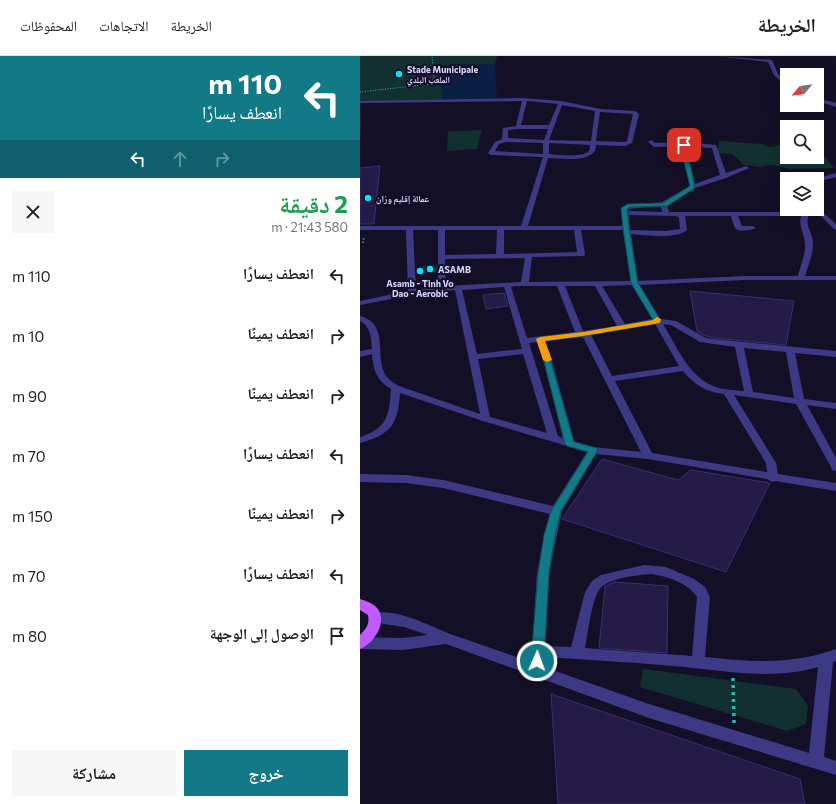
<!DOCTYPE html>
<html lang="ar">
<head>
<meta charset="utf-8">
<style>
  body { margin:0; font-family:Commissioner,"Noto Naskh Arabic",sans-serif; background:#f6f6f6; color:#202124; direction:rtl; height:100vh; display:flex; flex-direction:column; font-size:15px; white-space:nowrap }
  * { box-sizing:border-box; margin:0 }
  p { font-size:13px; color:#757577 }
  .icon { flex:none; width:22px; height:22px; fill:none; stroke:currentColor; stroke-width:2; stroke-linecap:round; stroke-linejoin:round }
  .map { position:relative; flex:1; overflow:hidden; direction:ltr }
  .side { display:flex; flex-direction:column; background:#fff; width:360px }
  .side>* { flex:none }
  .top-card { background:#127987; color:#fff; overflow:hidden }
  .needle { width:26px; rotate:241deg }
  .controls { position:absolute; left:420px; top:12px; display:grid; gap:8px }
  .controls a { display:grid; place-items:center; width:44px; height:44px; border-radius:0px; background:#fff; box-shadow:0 4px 16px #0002; font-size:20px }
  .pin { position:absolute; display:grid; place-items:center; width:34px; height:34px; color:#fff; margin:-17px; border-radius:8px; box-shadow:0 2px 6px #0006 }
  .me { position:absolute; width:44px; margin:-22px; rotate:2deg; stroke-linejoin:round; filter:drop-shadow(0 0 3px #0008) }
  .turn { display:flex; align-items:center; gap:14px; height:84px; padding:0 12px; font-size:18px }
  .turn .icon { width:52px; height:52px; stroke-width:2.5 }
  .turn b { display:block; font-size:28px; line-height:34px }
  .lanes { display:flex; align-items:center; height:38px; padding:0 12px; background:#0003; justify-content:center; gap:20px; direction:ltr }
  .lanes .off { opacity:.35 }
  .round { display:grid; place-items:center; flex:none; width:42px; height:42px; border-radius:0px; background:#f6f6f6 }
  .head { display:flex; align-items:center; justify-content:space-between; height:68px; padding:0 12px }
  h1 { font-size:24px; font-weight:700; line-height:30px; color:#1e9e55 }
  .primary-button { display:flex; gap:8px; margin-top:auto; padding:8px 12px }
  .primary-button a { flex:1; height:46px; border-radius:0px; background:#127987; color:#fff; font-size:16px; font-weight:700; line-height:46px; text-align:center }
  .primary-button a+a { background:#f6f6f6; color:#202124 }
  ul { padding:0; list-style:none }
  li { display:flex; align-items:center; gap:12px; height:60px; padding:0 12px }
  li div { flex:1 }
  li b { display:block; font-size:15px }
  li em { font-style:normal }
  header { display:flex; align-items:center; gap:24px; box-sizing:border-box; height:56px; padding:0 20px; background:#fff; border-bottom:1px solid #e0e0e0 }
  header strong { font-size:19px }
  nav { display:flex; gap:22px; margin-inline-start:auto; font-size:14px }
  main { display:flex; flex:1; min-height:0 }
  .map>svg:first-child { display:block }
  .green { fill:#12302f }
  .water { fill:#0a1f44 }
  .building { fill:#241b47; stroke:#3b2d73 }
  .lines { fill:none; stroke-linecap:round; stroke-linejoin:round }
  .path-far2 { stroke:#2fb8b0; stroke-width:1; stroke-dasharray:1 1.5; stroke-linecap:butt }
  .path-far1 { stroke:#2fb8b0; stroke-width:1.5; stroke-dasharray:1.5 2; stroke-linecap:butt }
  .path { stroke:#2fb8b0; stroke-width:3.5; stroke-dasharray:3 4; stroke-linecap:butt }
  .minor { fill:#3d3a85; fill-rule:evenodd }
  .major { fill:#c25bff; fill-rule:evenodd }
  .route { fill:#127987; stroke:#0c4f58 }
  .slow { fill:#f59e0b }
  .poi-dot { fill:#00e5ff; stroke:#130f26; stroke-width:1.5 }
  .labels { text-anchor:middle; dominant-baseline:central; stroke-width:4; stroke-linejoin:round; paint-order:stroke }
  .far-poi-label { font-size:9px; font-weight:bold; fill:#d9d4ff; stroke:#130f26; text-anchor:start }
</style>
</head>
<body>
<header>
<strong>الخريطة</strong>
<nav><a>الخريطة</a><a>الاتجاهات</a><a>المحفوظات</a></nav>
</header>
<main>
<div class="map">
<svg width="476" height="748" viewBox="0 0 476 748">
  <rect width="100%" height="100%" fill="#130f26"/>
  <!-- green -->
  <path class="green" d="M 0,0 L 137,0 L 135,8 L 78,9 L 83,45 L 0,47 Z
    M 122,74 L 117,93 L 87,95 L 88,75 Z
    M 359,85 L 402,88 L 410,91 L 419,89 L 427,92 L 427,101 L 457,101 L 457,95 L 460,95 L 474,112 L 431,113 L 411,109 L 400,111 L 384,109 L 372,98 L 358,97 Z
    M 81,209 L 81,216 L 58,218 L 59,210 Z
    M 283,613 L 436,633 L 448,650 L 446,668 L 427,675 L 280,631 Z"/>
  <!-- water -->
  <path class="water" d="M 135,8 L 137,42 L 83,45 L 78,9 Z"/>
  <!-- building -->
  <path class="building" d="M 20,110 L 14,168 L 0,168 L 0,112 Z
    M 330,235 L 434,245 L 426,289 L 353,282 L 343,279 L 337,275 Z
    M 144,237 L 148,250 L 126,253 L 123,239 Z
    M 242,403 L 318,424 L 331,414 L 410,427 L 366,516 L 202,463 Z
    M 255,526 L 308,530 L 307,597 L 239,592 L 245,530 Z
    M 191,638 L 440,723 L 445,748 L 198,748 Z"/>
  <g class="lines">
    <!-- path-far2 -->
    <path class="path-far2" d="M 0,36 L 70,28 L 74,22 L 72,0"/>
    <!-- path-far1 -->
    <path class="path-far1" d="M 3,187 L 4,180"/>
    <!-- path -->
    <path class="path" d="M 373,622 L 374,667"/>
    <!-- minor -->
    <path class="minor" d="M 357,0 L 412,4 L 418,18 L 427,27 L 427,31 L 414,19 L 408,6 Z
      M 163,42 L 201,45 L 241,53 L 275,55 L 279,58 L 272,87 L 265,90 L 236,89 L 235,95 C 225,107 202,102 188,102 L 168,170 L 262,170 L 263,150 L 302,146 L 330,130 L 321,90 L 294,91 L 288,86 L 291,84 L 295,87 L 327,86 L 356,89 L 366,117 L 386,110 L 389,112 L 366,122 L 335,132 L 307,149 L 309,156 L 443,156 L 444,153 L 450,153 C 443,174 453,172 453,189 C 453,199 448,210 445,220 L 476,220 L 476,224 L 384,224 L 280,229 L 300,263 L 316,265 L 346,282 L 353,283 L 476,295 L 476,301 L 435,297 L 444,343 L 476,347 L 476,353 L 447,349 L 476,402 L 476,415 L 472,414 L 471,411 L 436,348 L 374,339 L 416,407 L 418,418 L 476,427 L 476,435 L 415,425 L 412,426 L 407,423 L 288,403 L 236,398 L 202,455 L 189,517 L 185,590 L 211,591 L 225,536 L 232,525 L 241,519 L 284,509 L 306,511 L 334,523 L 345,531 L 350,541 L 345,601 C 391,606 432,609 476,593 L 476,605 L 473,606 L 464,701 L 476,705 L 476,719 L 289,662 L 86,588 L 43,594 L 0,593 L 0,581 L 43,582 L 68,579 L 44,571 L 11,566 L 10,562 L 11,558 C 35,550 71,571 93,579 C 119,588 145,597 171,606 L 177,517 L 190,458 L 83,432 L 46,427 L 0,426 L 0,418 L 46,419 L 83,424 L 193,450 L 227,396 L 123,365 L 40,337 C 38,368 31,379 0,387 L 0,381 C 28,372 29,359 31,333 C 17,325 13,314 12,298 L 0,301 L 0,295 L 12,293 C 11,282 11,271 0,265 L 0,260 C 31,268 13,303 27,321 C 30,325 35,328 39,330 L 120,358 L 95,234 L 52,239 L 0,249 L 0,245 L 48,235 L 46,174 L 0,174 L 0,170 L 161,170 L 183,101 L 131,99 L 128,97 L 135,86 L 142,83 L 143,72 L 156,70 L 162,45 L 0,47 L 0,45 ZM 167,45 L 198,48 L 189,69 L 161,69 ZM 202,49 L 235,55 L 231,85 L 189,84 ZM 240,56 L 273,58 L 267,85 L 264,86 L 236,85 ZM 158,73 L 188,73 L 184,84 L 148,82 L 148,74 ZM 146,86 L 183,87 L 183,98 L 135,95 L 139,88 ZM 189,87 L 230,89 C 230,92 230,96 226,97 C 218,101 198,99 189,98 ZM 326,91 L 352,92 L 360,119 L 335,128 ZM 301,150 L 302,156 L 269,155 L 268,153 ZM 269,159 L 316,160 L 319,162 L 320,173 L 305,175 L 270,174 ZM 325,160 L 371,160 C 372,163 374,171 376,173 C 380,176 393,174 396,172 L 393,170 L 382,170 L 378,160 L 441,160 C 438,171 445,178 445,188 C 446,199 440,210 438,220 L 384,220 L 278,225 L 271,178 C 285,179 316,184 327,174 ZM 53,174 L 78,174 L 78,231 L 56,234 ZM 85,174 L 137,174 L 136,198 L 85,199 ZM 144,174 L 214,174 L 217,196 L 144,198 ZM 221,174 L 263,174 L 271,225 L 169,226 L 172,201 L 224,200 L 225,198 ZM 165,202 L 161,226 L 86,230 L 85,203 ZM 272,229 L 292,263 L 265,268 L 242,230 ZM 155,230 L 197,230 L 215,276 L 167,282 L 151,231 ZM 205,230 L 235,230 L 257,270 L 223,275 ZM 144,231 L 162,293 L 117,298 L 102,234 ZM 295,268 L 319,310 L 252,320 L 231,279 ZM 303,268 L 311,269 L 340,286 L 375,291 L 384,335 C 375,334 364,334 356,331 C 329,322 317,291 303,268 ZM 221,281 L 224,283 L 281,396 L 233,391 L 214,385 L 189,294 L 185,285 ZM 177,286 L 181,294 L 203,382 L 198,380 L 169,287 ZM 384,292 L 426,296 L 434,342 L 393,336 ZM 163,298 L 187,377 L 130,361 L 118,303 ZM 323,315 C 335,329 345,336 364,338 L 406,407 L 407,416 L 292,397 L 255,325 ZM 291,518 C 307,520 328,527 337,541 L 332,600 L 225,592 C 228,577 231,547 239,534 C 246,522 278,519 291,518 ZM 185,601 C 227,604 270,606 313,610 C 361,614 411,625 458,611 L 449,697 L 289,648 L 184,611 Z
      M 457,42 L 476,47 L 476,51 L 457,45 Z
      M 476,117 L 476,121 L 457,126 L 457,123 L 455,123 Z
      M 457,151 L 476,168 L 476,174 L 474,173 L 454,153 L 457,153 Z"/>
    <!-- major -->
    <path class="major" d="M 0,543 C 6,545 13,547 17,552 C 28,565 15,587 0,593 L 0,579 C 6,573 10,568 8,559 L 0,554 Z"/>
  </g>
  <!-- route -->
  <path class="route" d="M 324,88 L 326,89 L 335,132 L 307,150 L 270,151 L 267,153 L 269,172 L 278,227 L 301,265 L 300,267 L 223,280 L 185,285 L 214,386 L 237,392 L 238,394 L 201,455 L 195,479 L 189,517 L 184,605 L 182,608 L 177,610 L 173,608 L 171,605 L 178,517 L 184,479 L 191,455 L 228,396 L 207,390 L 205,388 L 181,294 L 176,283 L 180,281 L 223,276 L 293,264 L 271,227 L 263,172 L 261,152 L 268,148 L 303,147 L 330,130 L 322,98 L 321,89 Z"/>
  <!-- slow -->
  <path class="slow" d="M 297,261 L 301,263 L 300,267 L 223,280 L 185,285 L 192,304 L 187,306 L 183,304 L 176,283 L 180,281 L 223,276 L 293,264 Z"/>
  <!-- markers -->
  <g class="poi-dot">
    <circle cx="39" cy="18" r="4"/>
    <circle cx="8" cy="142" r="4"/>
    <circle cx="70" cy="213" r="4"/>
    <circle cx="60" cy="215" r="4"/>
  </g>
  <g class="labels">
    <!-- far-poi labels -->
    <g class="far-poi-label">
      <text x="47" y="13">Stade Municipale<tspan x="47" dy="10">الملعب البلدي</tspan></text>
      <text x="16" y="142">عمالة إقليم وزان</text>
      <text x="78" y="213">ASAMB</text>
      <text x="60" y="227" text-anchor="middle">Asamb - Tinh Vo<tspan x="60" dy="10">Dao - Aerobic</tspan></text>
    </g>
  </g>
</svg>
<div class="controls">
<a><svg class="needle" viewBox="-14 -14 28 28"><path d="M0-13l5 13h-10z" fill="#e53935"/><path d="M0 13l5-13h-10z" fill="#757577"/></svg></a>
<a><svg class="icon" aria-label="search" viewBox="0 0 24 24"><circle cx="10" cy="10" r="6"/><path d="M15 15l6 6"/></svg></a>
<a><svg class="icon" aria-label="layers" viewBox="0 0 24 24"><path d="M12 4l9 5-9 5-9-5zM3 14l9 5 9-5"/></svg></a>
</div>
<div class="pin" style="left:324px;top:89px;background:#d93025"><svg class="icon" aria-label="arrive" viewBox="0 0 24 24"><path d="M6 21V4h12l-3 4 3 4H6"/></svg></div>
<svg class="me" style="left:177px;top:605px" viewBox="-20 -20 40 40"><circle r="17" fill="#127987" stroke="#fff" stroke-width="3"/><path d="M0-11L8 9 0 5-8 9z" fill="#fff"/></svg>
</div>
<section class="side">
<div class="top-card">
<div class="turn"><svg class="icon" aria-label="left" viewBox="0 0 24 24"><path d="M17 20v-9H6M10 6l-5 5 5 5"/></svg><div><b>110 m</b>انعطف يسارًا</div></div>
<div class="lanes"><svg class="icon" aria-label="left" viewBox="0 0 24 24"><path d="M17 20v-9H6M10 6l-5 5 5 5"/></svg><svg class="icon off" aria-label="ahead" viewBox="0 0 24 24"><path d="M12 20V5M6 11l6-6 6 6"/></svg><svg class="icon off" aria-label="right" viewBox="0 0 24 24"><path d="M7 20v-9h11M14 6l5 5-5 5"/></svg></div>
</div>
<div class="head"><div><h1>2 دقيقة</h1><p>580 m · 21:43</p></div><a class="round"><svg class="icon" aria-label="close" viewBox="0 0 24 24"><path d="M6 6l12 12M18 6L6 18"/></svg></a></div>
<ul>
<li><svg class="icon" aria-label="left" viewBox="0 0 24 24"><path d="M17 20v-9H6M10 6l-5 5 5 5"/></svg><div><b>انعطف يسارًا</b></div><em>110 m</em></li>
<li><svg class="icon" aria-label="right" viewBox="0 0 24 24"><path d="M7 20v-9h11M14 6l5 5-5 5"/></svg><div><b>انعطف يمينًا</b></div><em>10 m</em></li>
<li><svg class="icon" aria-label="right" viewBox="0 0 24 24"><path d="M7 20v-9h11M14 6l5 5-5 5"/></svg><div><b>انعطف يمينًا</b></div><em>90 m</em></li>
<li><svg class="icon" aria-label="left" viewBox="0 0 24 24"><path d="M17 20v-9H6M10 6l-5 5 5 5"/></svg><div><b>انعطف يسارًا</b></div><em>70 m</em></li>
<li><svg class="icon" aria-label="right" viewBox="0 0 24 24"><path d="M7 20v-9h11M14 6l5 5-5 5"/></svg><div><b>انعطف يمينًا</b></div><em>150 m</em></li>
<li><svg class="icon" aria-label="left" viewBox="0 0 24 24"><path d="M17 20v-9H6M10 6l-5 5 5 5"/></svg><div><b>انعطف يسارًا</b></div><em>70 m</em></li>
<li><svg class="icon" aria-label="arrive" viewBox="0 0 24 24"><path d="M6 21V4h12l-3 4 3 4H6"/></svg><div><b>الوصول إلى الوجهة</b></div><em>80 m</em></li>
</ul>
<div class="primary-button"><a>خروج</a><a>مشاركة</a></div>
</section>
</main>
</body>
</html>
